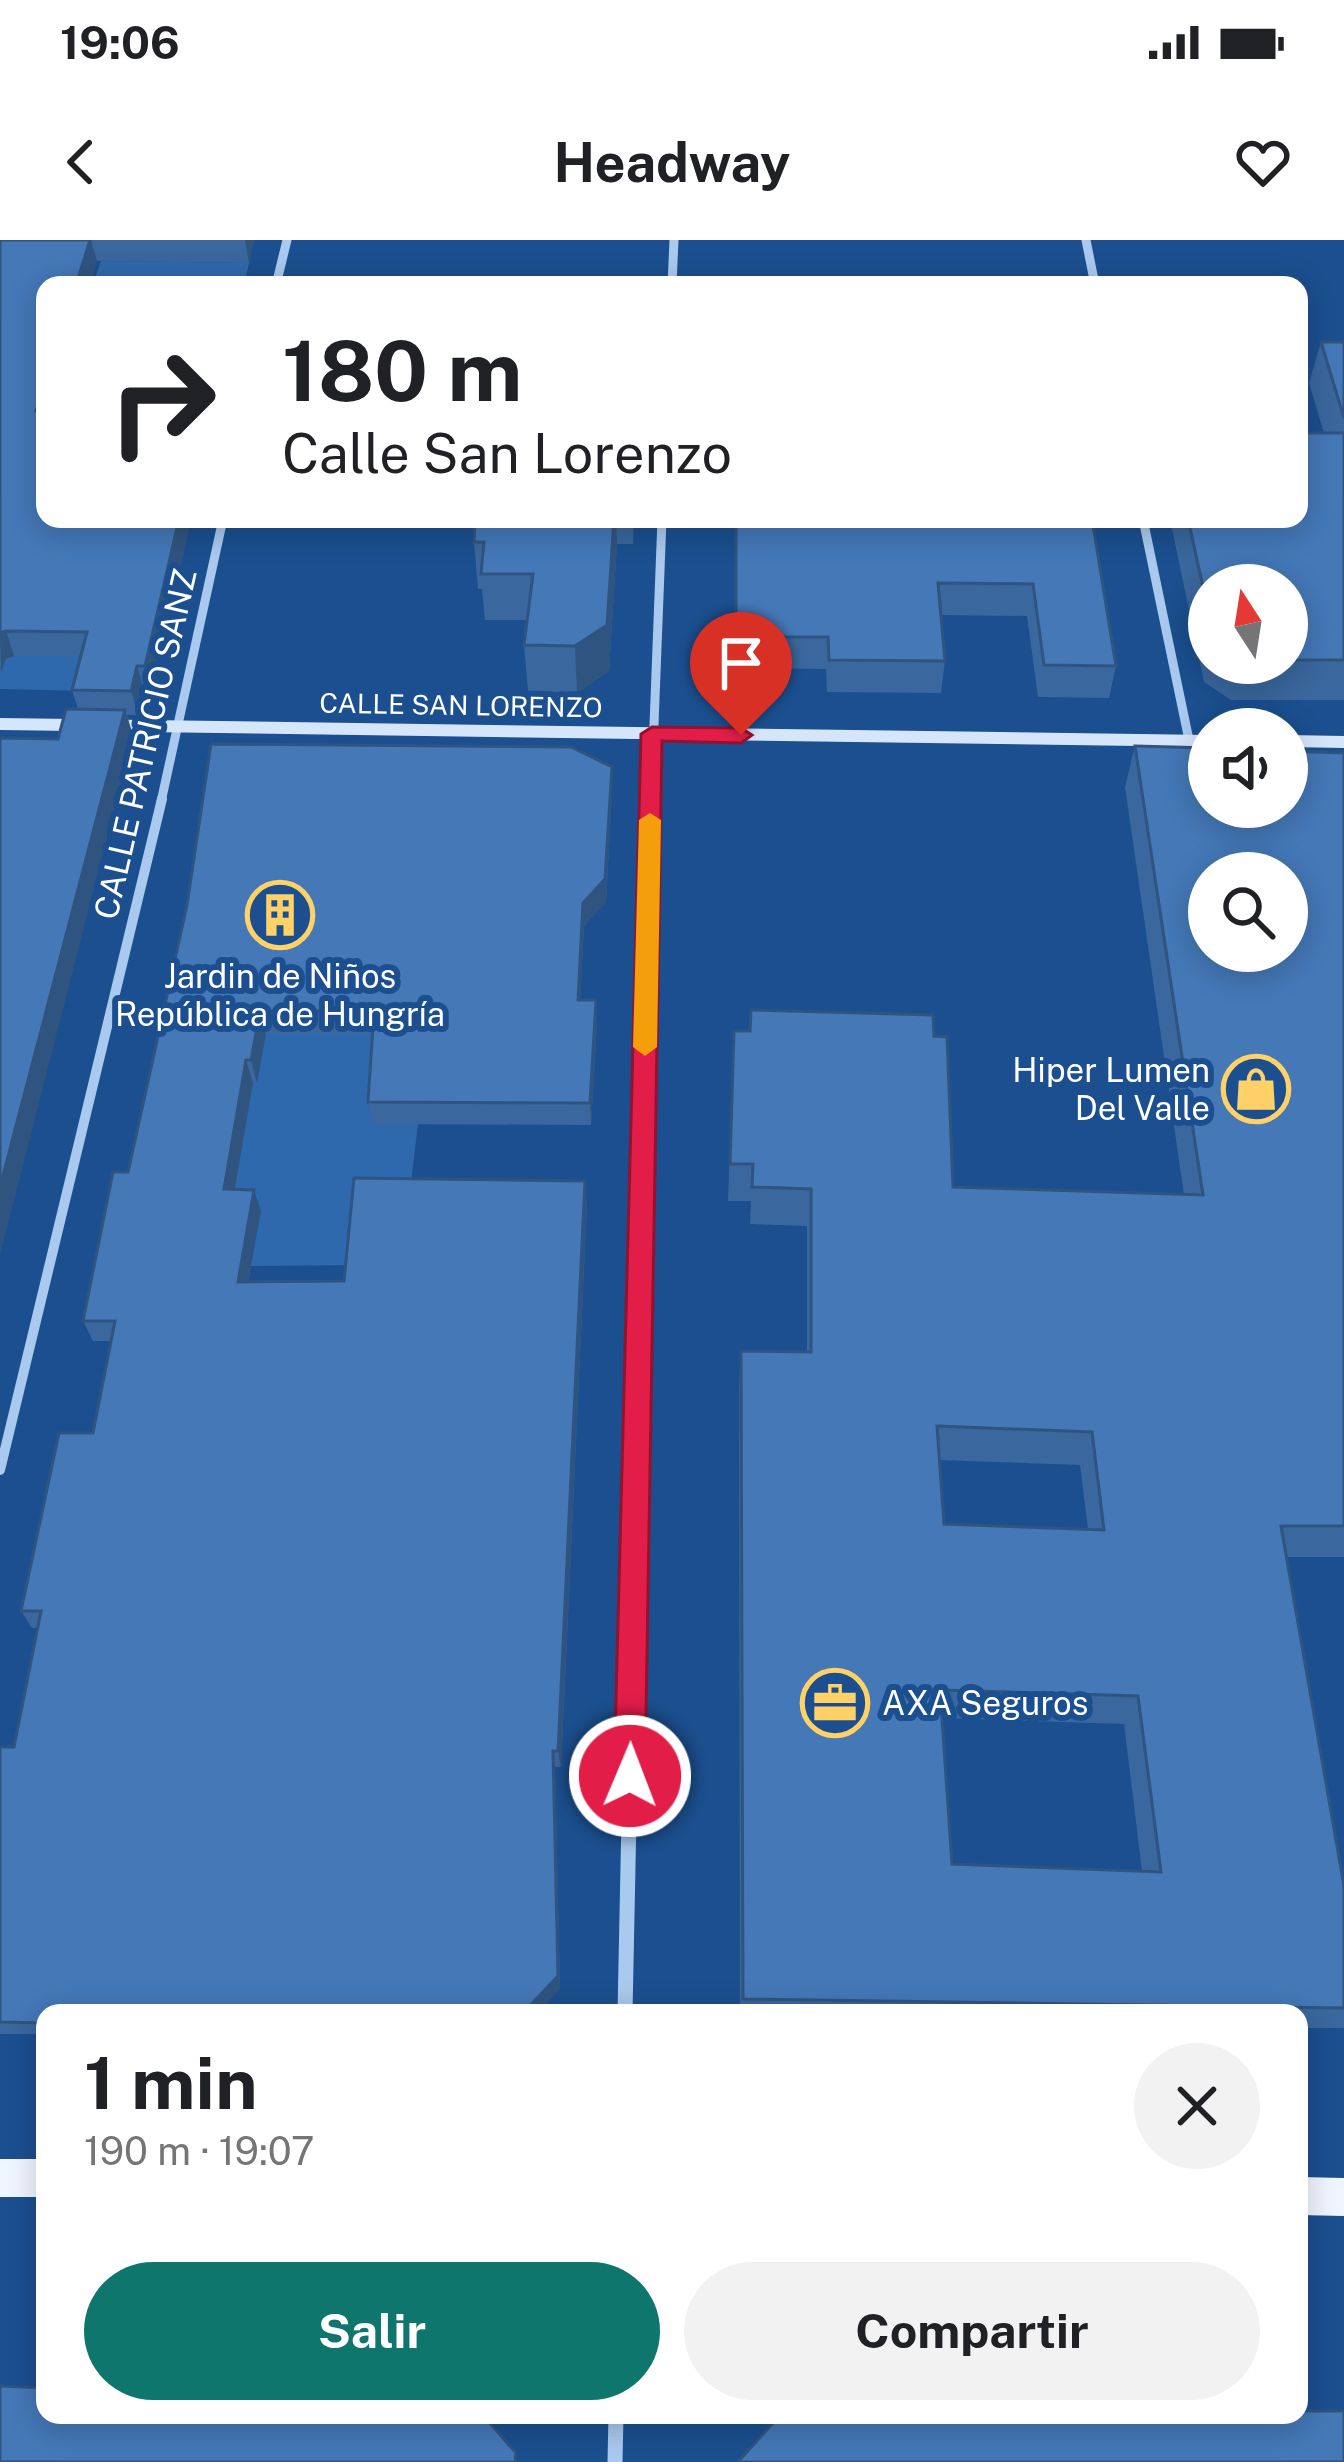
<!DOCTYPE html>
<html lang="es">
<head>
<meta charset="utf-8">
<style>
  body { margin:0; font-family:"Public Sans",sans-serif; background:#f2f2f2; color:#202124; height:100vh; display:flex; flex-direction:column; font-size:45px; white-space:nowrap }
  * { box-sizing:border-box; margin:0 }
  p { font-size:39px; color:#757577 }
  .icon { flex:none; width:66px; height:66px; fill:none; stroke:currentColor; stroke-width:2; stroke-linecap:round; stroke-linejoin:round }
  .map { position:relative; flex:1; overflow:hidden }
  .sheet { position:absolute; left:36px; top:1764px; width:1272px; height:420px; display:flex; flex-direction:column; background:#fff; border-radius:24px; box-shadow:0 6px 30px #0003 }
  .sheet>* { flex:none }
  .hud { position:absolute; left:36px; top:36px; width:1272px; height:252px; border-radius:24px; box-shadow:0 6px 30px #0003; background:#fff; color:#202124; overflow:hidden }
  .needle { width:78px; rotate:348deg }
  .fabs { position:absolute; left:1188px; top:324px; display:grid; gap:24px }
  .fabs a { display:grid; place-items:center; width:120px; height:120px; border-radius:50%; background:#fff; box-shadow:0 6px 30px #0003; font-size:60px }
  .pin { position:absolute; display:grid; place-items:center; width:102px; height:102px; color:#fff; margin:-123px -51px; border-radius:50% 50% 50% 0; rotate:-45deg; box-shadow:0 0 12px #0007 }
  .pin .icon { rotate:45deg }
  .me { position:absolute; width:132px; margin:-66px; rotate:1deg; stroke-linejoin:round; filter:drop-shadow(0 0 9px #0008) }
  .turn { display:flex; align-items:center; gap:42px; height:252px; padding:0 48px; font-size:54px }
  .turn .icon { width:156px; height:156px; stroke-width:2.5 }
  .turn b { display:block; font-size:84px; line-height:102px }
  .round { display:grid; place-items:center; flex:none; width:126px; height:126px; border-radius:63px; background:#f2f2f2 }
  .headline { display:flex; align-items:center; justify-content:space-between; height:204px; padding:0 48px }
  h1 { font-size:72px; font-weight:700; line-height:90px }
  .cta { display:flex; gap:24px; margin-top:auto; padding:24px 48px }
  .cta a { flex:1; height:138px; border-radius:72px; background:#0f766e; color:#fff; font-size:48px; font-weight:700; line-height:138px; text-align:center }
  .cta a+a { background:#f2f2f2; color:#202124 }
  .status { display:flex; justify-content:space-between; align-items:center; height:84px; padding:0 60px; background:#fff; direction:ltr }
  .status svg { height:33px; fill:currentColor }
  header { display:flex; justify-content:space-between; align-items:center; height:156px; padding:0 48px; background:#fff; font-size:54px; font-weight:700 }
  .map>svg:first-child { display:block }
  .green { fill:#2e69ad }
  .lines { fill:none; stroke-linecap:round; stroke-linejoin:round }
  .street-far2 { stroke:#a9c9ee; stroke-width:9 }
  .street-far1 { stroke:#a9c9ee; stroke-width:10 }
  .street { stroke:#a9c9ee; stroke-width:15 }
  .secondary { fill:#d6e6fa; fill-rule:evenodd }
  .primary { fill:#f0f6ff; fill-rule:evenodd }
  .wall { fill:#3a679d; fill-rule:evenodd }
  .shaded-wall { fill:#305480 }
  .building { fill:#4478b7; stroke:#305480; stroke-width:3; fill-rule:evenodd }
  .route { fill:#e11d48; stroke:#92132f; stroke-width:3 }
  .slow { fill:#f59e0b }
  .labels { text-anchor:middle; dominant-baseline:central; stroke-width:12; stroke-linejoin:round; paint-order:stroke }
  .far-street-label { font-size:27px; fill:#fff; stroke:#1b4f8f }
  .street-label { font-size:33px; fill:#fff; stroke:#1b4f8f }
  .poi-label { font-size:33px; fill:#fff; stroke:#1b4f8f }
</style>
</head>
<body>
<div class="status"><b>19:06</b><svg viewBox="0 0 49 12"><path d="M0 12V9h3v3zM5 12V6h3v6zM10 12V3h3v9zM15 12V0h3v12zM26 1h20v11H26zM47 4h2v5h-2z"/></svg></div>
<header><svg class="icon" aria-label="back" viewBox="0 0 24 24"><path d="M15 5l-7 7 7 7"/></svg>Headway<svg class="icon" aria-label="heart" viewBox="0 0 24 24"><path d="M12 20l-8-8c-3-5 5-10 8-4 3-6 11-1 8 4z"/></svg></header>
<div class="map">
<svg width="1344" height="2222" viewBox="0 0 1344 2222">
  <rect width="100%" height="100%" fill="#1b4f8f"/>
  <!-- green -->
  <path class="green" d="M 101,21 L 249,23 L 244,45 L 46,45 L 93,44 Z
    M 14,416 L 95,416 L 86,451 L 0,449 L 0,419 Z
    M 376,782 L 418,884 L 409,960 L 352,1025 L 251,1026 L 260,972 L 221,971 L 171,793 Z"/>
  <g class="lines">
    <!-- street-far2 -->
    <path class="street-far2" d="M 1086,0 L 1095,45
      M 276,45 L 287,0
      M 672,45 L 674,0
      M 1143,279 L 1189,500
      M 161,562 L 223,279
      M 651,562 L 662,279"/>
    <!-- street-far1 -->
    <path class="street-far1" d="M 0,1230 L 162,559
      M 635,1286 L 651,559"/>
    <!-- street -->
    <path class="street" d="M 625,1773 L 635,1283
      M 615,2222 L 616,2175"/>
    <!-- secondary -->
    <path class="secondary" d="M 0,478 L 1209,495 L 1209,507 L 0,490 Z
      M 1287,495 L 1344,496 L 1344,508 L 1287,507 Z"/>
    <!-- primary -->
    <path class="primary" d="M 0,1919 L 45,1919 L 45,1957 L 0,1957 Z
      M 1299,1937 L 1344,1938 L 1344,1976 L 1299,1975 Z"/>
  </g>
  <!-- wall -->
  <path class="wall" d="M 0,0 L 254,0 L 249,23 L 97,21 L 45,45 L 45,279 L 191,279 L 152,451 L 144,451 L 138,475 L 127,475 L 133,496 L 58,499 L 78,469 L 72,450 L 81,416 L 14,416 L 6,419 L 0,432 Z
    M 1321,102 L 1344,102 L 1344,460 L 1231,460 L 1204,442 L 1170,279 L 1299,279 L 1324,193 L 1309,143 ZM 1209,345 L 1287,345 L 1287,423 L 1209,423 Z
    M 475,279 L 634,279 L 633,304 L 617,304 L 609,431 L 577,453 L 528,451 L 524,405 L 527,380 L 485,380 L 482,349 L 478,349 L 474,302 Z
    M 735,279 L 1092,279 L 1116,426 L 1109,458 L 1038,457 L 1027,376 L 941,375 L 945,421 L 941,453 L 827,452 L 826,429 L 735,428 Z
    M 1135,506 L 1344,513 L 1344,1317 L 1287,1317 L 1344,1646 L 1344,1788 L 1299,1788 L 1299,1773 L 740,1773 L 739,1146 L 741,1111 L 807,1112 L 807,986 L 750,984 L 751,961 L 728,961 L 734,791 L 934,796 L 953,947 L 1184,955 L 1125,547 ZM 939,1220 L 1080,1225 L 1088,1289 L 944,1284 ZM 942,1478 L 1124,1484 L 1142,1631 L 952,1624 Z
    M 612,551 L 606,662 L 584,686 L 580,760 L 597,783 L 591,885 L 372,884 L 368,862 L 373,794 L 266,794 L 257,843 L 253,843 L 235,949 L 254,950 L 261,971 L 248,1042 L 344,1041 L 587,963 L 561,1527 L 555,1527 L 560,1749 L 45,1773 L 45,1794 L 0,1794 L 0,1507 L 14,1507 L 38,1388 L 32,1388 L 21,1371 L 93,1193 L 111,1101 L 93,1101 L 83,1081 L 128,932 L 187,665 Z"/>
  <!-- shaded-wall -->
  <path class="shaded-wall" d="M 90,0 L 91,0 L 97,21 L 89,45 L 76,45 Z
    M 245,0 L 254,0 L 249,23 Z
    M 45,143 L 45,191 L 36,171 Z
    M 179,279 L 191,279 L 152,451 L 145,426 Z
    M 614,279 L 616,279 L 617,304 L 609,431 L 577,453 L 575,406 Z
    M 6,391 L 14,416 L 6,419 L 1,432 L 0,393 Z
    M 137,426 L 144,451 L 138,475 L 131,451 Z
    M 125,470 L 133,496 L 0,1015 L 0,947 Z
    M 612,527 L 612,551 L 606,662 L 584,686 L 579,783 L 578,760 L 583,663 Z
    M 596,760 L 597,783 L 591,885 L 590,863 Z
    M 260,771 L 266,794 L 257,843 L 251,820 Z
    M 246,820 L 253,843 L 231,971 L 224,949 Z
    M 585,941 L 587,963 L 561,1527 L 558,1511 Z
    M 254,950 L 261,971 L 244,1063 L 238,1042 Z
    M 553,1511 L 555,1527 L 560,1749 L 538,1773 L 523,1773 Z"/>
  <!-- building -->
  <path class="building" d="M 0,0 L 90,0 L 76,45 L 45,45 L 45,143 L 36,171 L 45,171 L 45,279 L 179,279 L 145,426 L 137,426 L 131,451 L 72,450 L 87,392 L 6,391 L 0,393 Z
    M 1321,102 L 1344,102 L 1344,178 Z
    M 1299,193 L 1344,193 L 1344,420 L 1287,420 L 1287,345 L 1209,345 L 1209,374 L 1188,279 L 1299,279 Z
    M 475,279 L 614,279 L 607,385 L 575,406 L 524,405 L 533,334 L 481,334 L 484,302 L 474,302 Z
    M 736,279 L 1092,279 L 1116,426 L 1044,425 L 1033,344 L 938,343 L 945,421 L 829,420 L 828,397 L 736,397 Z
    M 66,469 L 125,470 L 0,947 L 0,498 L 58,499 Z
    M 211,504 L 571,507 L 612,527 L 605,639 L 583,663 L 578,760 L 596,760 L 590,863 L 368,862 L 374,771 L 260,771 L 251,820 L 246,820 L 224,949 L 254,950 L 238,1042 L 344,1041 L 354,938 L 585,941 L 558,1511 L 553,1511 L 558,1736 L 523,1773 L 45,1773 L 45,1783 L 0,1782 L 0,1507 L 14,1507 L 41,1371 L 21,1371 L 59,1193 L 93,1193 L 115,1081 L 83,1081 L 113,932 L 128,932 L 187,665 Z
    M 1135,506 L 1209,508 L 1209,567 L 1287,567 L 1287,511 L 1344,513 L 1344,1286 L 1281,1286 L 1344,1646 L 1344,1768 L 743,1759 L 741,1111 L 811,1112 L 811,949 L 752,947 L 753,924 L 730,924 L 734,791 L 750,791 L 751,770 L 933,775 L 934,796 L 947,797 L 953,947 L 1203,955 ZM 1209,633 L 1287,633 L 1287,711 L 1209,711 ZM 937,1186 L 1092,1192 L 1104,1290 L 944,1284 ZM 940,1450 L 1138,1456 L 1161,1632 L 952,1624 Z
    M 0,2146 L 45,2148 L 45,2175 L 483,2175 L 516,2213 L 515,2222 L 0,2222 Z
    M 1299,2171 L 1344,2171 L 1344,2222 L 738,2222 L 780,2175 L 1299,2175 Z"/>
  <!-- route -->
  <path class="route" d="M 652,487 L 741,488 L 752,495 L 741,503 L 662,501 L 645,1536 L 641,1547 L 630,1551 L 619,1547 L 614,1536 L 641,494 Z"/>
  <!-- slow -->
  <path class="slow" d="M 650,573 L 661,580 L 657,807 L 645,816 L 633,807 L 639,580 Z"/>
  <!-- icons -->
  <defs>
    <g id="building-ring" transform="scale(3.45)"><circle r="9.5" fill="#1b4f8f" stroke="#ffd166" stroke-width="1.5"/><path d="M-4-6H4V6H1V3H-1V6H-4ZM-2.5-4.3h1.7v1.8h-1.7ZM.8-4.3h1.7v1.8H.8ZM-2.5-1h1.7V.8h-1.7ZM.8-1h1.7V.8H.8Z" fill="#ffd166"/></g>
    <g id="shop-ring" transform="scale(3.45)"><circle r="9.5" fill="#1b4f8f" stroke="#ffd166" stroke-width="1.5"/><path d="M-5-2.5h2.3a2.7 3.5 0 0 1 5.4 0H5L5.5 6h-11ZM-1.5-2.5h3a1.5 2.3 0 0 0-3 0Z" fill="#ffd166"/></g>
    <g id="office-ring" transform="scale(3.45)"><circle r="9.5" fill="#1b4f8f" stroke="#ffd166" stroke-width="1.5"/><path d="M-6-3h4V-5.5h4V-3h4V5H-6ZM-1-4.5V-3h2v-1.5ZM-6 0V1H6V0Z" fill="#ffd166"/></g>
  </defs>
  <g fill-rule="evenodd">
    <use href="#building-ring" x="280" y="675"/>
    <use href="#shop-ring" x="1256" y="849"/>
    <use href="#office-ring" x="835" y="1463"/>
  </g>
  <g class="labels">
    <!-- far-street labels -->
    <g class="far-street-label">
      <text transform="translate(461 465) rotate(1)">CALLE SAN LORENZO</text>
    </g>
    <!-- street labels -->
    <g class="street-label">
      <text transform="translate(145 504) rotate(-77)">CALLE PATRICIO SANZ</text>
    </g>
    <!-- poi labels -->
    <g class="poi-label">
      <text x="280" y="736">Jardin de Niños<tspan x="280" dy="38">República de Hungría</tspan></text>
      <text x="1210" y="830" text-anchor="end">Hiper Lumen<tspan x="1210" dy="38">Del Valle</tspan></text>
      <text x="882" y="1463" text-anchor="start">AXA Seguros</text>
    </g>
  </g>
</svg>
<div class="fabs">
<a><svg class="needle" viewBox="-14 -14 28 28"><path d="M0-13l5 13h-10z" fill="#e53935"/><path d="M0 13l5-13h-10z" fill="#757577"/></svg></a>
<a><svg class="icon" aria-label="sound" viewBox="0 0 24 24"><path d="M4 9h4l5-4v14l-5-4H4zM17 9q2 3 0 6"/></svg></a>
<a><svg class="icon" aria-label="search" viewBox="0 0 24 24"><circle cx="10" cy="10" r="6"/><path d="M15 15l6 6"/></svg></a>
</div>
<div class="pin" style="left:741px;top:495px;background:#d93025"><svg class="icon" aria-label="arrive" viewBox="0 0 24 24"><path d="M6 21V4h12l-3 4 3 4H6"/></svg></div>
<svg class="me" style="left:630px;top:1536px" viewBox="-20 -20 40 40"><circle r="17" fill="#e11d48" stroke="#fff" stroke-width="3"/><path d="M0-11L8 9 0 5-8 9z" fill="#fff"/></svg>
<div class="hud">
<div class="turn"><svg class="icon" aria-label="right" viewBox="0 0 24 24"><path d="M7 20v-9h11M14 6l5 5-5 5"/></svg><div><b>180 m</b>Calle San Lorenzo</div></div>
</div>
<section class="sheet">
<div class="headline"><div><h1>1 min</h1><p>190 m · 19:07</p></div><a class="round"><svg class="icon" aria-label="close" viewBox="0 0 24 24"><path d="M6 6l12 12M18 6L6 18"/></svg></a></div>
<div class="cta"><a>Salir</a><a>Compartir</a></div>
</section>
</div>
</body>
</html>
